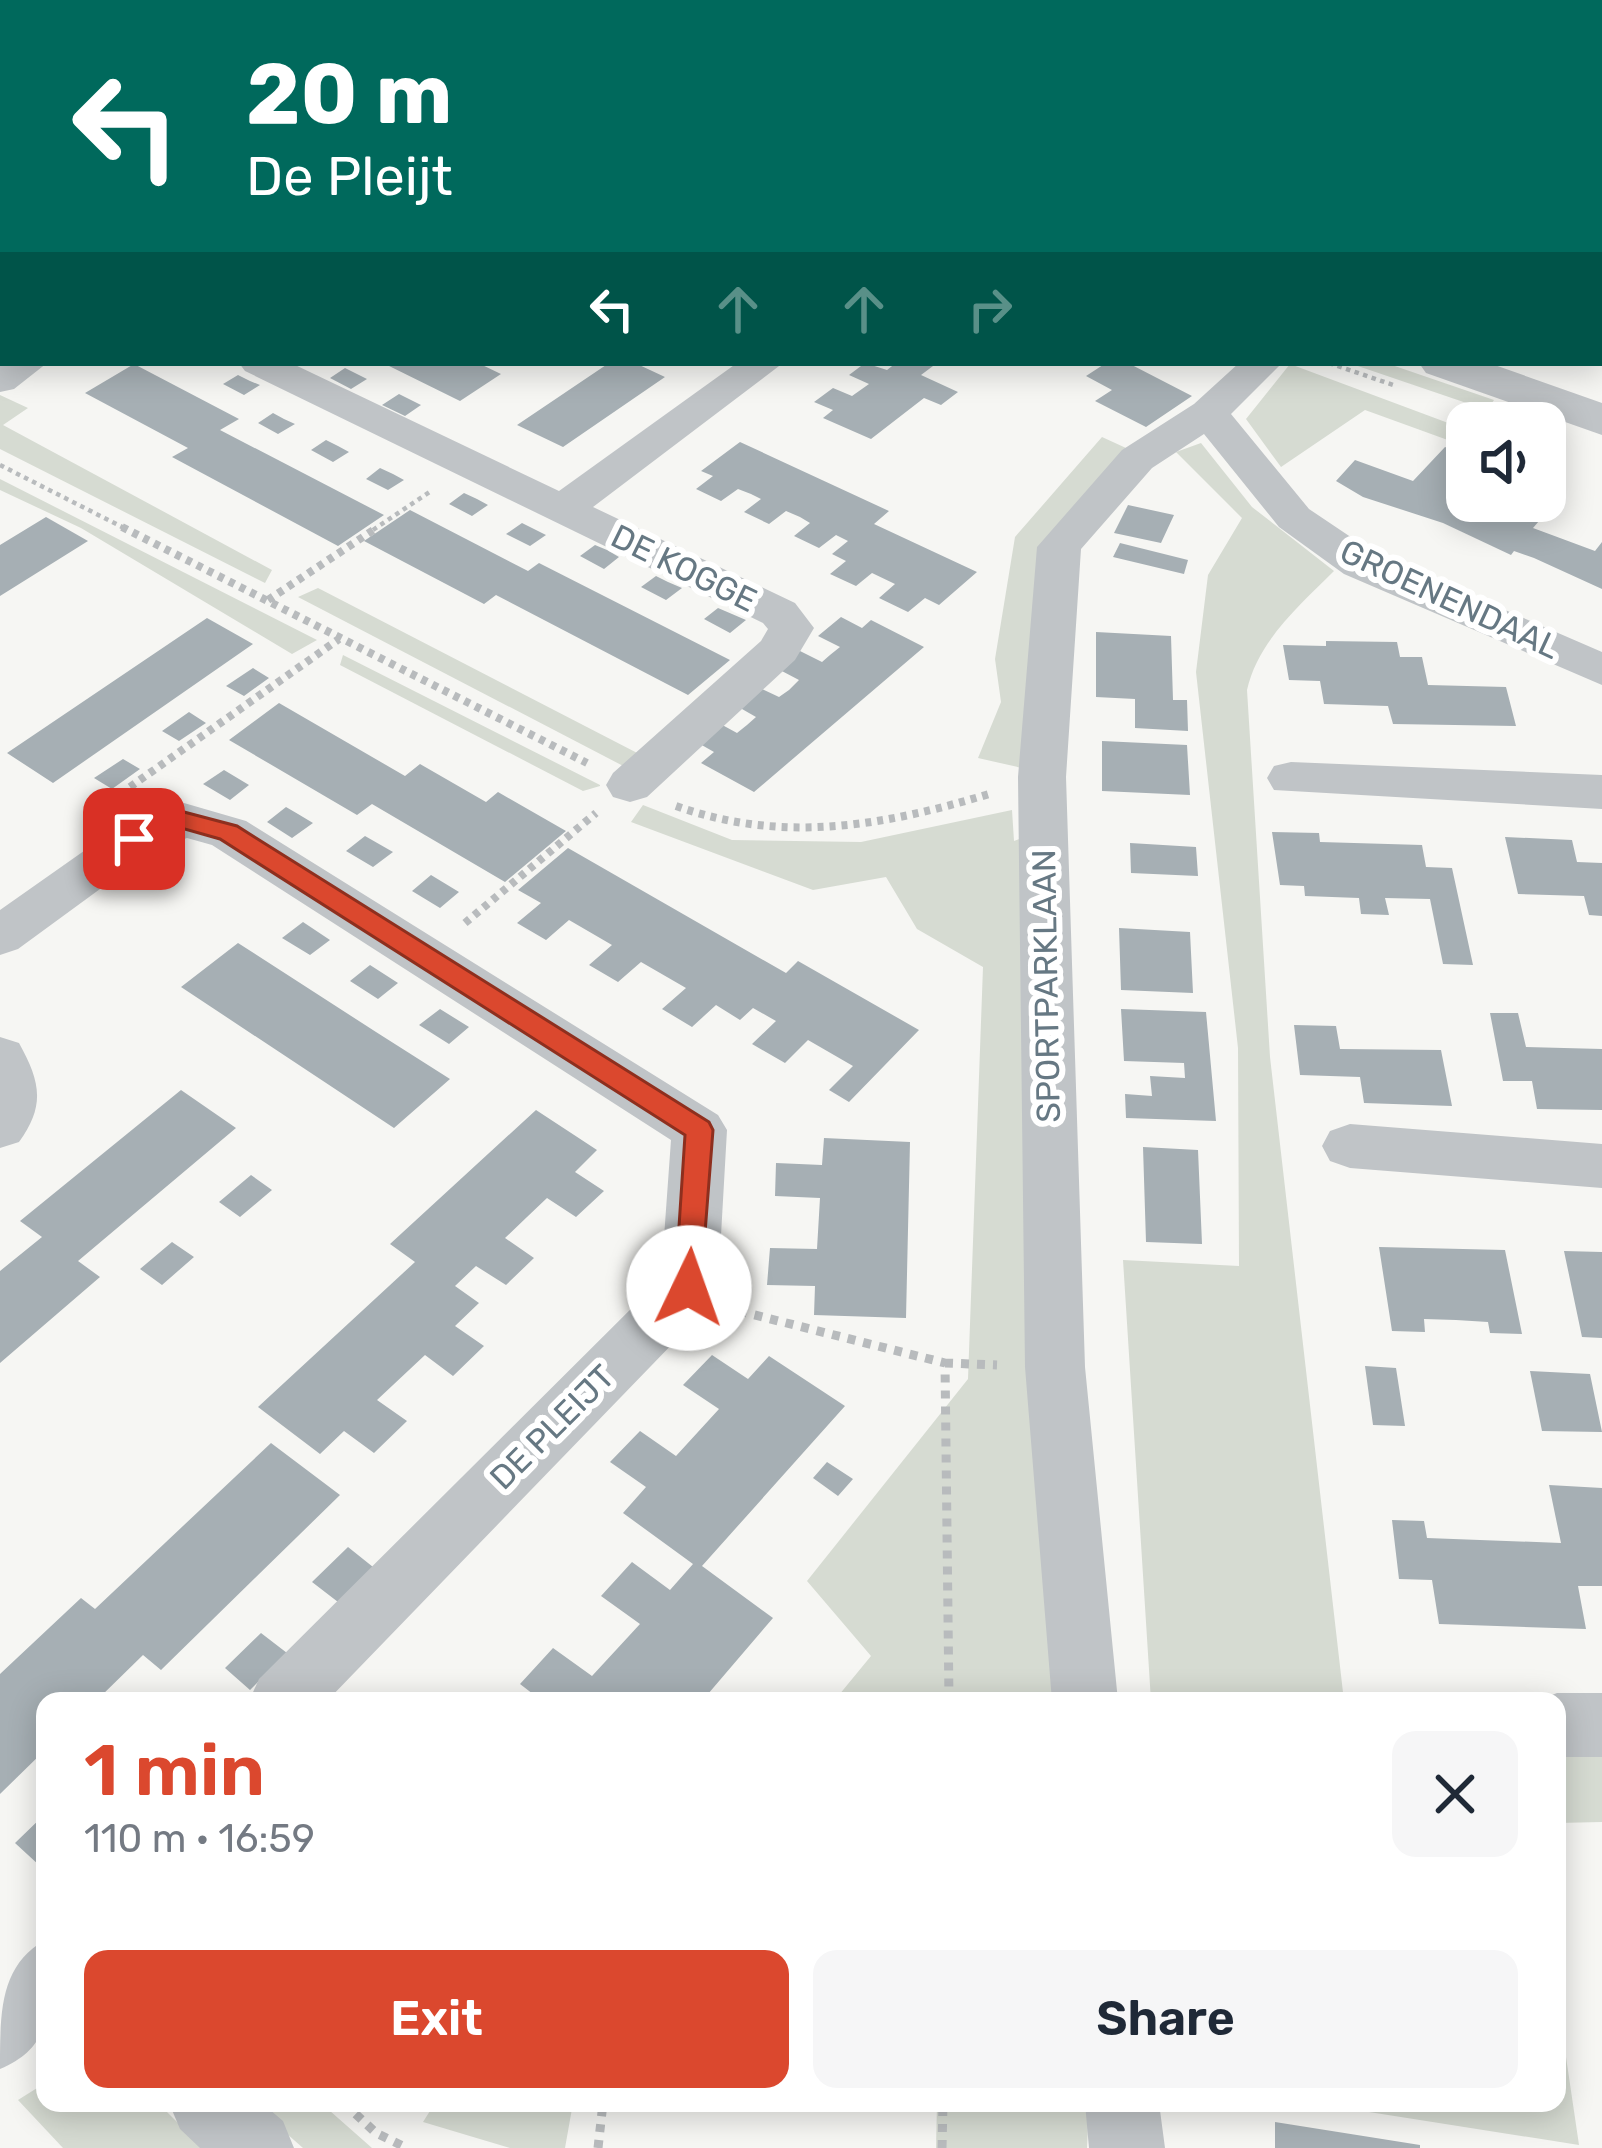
<!DOCTYPE html>
<html lang="en">
<head>
<meta charset="utf-8">
<style>
  body { margin:0; font-family:Rubik,sans-serif; background:#f6f6f7; color:#1f2937; height:100vh; display:flex; flex-direction:column; font-size:45px; white-space:nowrap }
  * { box-sizing:border-box; margin:0 }
  p { font-size:39px; color:#747a83 }
  .icon { flex:none; width:66px; height:66px; fill:none; stroke:currentColor; stroke-width:2; stroke-linecap:round; stroke-linejoin:round }
  .map { position:relative; flex:1; overflow:hidden }
  .drawer { position:absolute; left:36px; top:1692px; width:1530px; height:420px; display:flex; flex-direction:column; background:#fff; border-radius:24px; box-shadow:0 6px 30px #0003 }
  .drawer>* { flex:none }
  .hud { position:absolute; left:0px; top:0px; width:1602px; height:366px; box-shadow:0 6px 30px #0003; background:#00695c; color:#fff; overflow:hidden }
  .controls { position:absolute; left:1446px; top:402px; display:grid; gap:24px }
  .controls a { display:grid; place-items:center; width:120px; height:120px; border-radius:24px; background:#fff; box-shadow:0 6px 30px #0003; font-size:60px }
  .pin { position:absolute; display:grid; place-items:center; width:102px; height:102px; color:#fff; margin:-51px; border-radius:24px; box-shadow:0 6px 18px #0006 }
  .me { position:absolute; width:132px; margin:-66px; rotate:3deg; stroke-linejoin:round; filter:drop-shadow(0 0 9px #0008) }
  .turn { display:flex; align-items:center; gap:42px; height:252px; padding:0 48px; font-size:54px }
  .turn .icon { width:156px; height:156px; stroke-width:2.5 }
  .turn b { display:block; font-size:84px; line-height:102px }
  .lanes { display:flex; align-items:center; height:114px; padding:0 48px; background:#0003; justify-content:center; gap:60px; direction:ltr }
  .lanes .off { opacity:.35 }
  .round { display:grid; place-items:center; flex:none; width:126px; height:126px; border-radius:24px; background:#f6f6f7 }
  .head { display:flex; align-items:center; justify-content:space-between; height:204px; padding:0 48px }
  h1 { font-size:72px; font-weight:600; line-height:90px; color:#db482e }
  .action { display:flex; gap:24px; margin-top:auto; padding:24px 48px }
  .action a { flex:1; height:138px; border-radius:24px; background:#db482e; color:#fff; font-size:48px; font-weight:600; line-height:138px; text-align:center }
  .action a+a { background:#f6f6f7; color:#1f2937 }
  .map>svg:first-child { display:block }
  .green { fill:#d6dbd2 }
  .building { fill:#a6afb4 }
  .lines { fill:none; stroke-linecap:round; stroke-linejoin:round }
  .path-far2 { stroke:#b8bbbd; stroke-width:4.5; stroke-dasharray:4.5 4.5; stroke-linecap:butt }
  .path-far1 { stroke:#b8bbbd; stroke-width:8; stroke-dasharray:6 6; stroke-linecap:butt }
  .path { stroke:#b8bbbd; stroke-width:9; stroke-dasharray:8 8; stroke-linecap:butt }
  .minor { fill:#c0c4c7; fill-rule:evenodd }
  .tertiary { fill:#c0c4c7; fill-rule:evenodd }
  .route { fill:#db482e; stroke:#8e2f1e; stroke-width:3 }
  .labels { text-anchor:middle; dominant-baseline:central; stroke-width:12; stroke-linejoin:round; paint-order:stroke }
  .street-label { font-size:33px; fill:#667883; stroke:#fff }
</style>
</head>
<body>
<div class="map">
<svg width="1602" height="2148" viewBox="0 0 1602 2148">
  <rect width="100%" height="100%" fill="#f6f6f3"/>
  <!-- green -->
  <path class="green" d="M 727,0 L 1208,0 L 1209,3 L 732,3 Z
    M 1349,363 L 1386,363 L 1494,400 L 1487,410 Z
    M 1290,364 L 1467,430 L 1467,447 L 1365,410 L 1281,467 L 1246,419 Z
    M 0,395 L 28,408 L 3,425 L 272,570 L 265,583 L 0,449 Z
    M 1102,437 L 1126,448 L 1046,543 L 1022,768 L 978,758 L 1001,702 L 995,659 L 1015,537 Z
    M 1201,443 L 1252,507 L 1334,571 C 1299,606 1258,641 1247,690 L 1270,1057 L 1344,1701 L 1151,1701 L 1123,1260 L 1239,1266 L 1238,1048 L 1196,672 L 1208,575 L 1242,518 L 1176,452 Z
    M 0,479 L 317,640 L 292,654 L 81,528 L 0,490 Z
    M 318,588 L 643,756 L 629,769 L 298,597 Z
    M 343,655 L 600,785 L 600,786 L 583,791 L 340,665 Z
    M 643,805 L 732,840 L 861,842 L 1012,810 L 1014,841 L 1050,827 L 1075,1701 L 834,1701 L 871,1656 L 807,1581 L 968,1379 L 983,967 L 917,929 L 886,877 L 813,890 L 631,822 Z
    M 1557,1754 L 1602,1755 L 1602,1822 L 1557,1823 Z
    M 1557,1996 L 1579,2145 L 1312,2103 L 1557,2103 Z
    M 45,2083 L 45,2103 L 158,2103 L 203,2148 L 63,2148 L 18,2100 Z
    M 252,2103 L 321,2103 L 372,2148 L 303,2148 Z
    M 435,2103 L 573,2103 L 565,2148 L 510,2148 L 423,2122 Z
    M 937,2103 L 1089,2103 L 1087,2148 L 936,2148 Z"/>
  <!-- building -->
  <path class="building" d="M 383,363 L 478,363 L 501,374 L 460,401 Z
    M 609,363 L 635,363 L 665,377 L 563,447 L 517,425 Z
    M 865,363 L 887,370 L 896,363 L 937,363 L 921,375 L 958,392 L 941,405 L 924,398 L 871,439 L 823,418 L 833,410 L 814,402 L 833,388 L 852,396 L 869,384 L 849,375 Z
    M 1106,363 L 1128,363 L 1192,396 L 1146,427 L 1095,401 L 1112,390 L 1086,376 Z
    M 134,364 L 239,419 L 220,430 L 384,515 L 338,546 L 172,457 L 188,448 L 85,393 Z
    M 345,368 L 367,379 L 351,389 L 330,378 Z
    M 238,375 L 250,381 L 260,385 L 244,395 L 223,384 Z
    M 399,394 L 421,405 L 405,416 L 382,405 Z
    M 273,413 L 284,419 L 295,424 L 278,434 L 258,423 Z
    M 326,440 L 338,446 L 349,452 L 333,462 L 311,450 Z
    M 740,442 L 889,511 L 874,524 L 977,572 L 939,605 L 925,598 L 908,612 L 879,598 L 895,584 L 872,573 L 856,586 L 830,574 L 846,561 L 832,554 L 848,541 L 836,535 L 819,548 L 794,536 L 810,523 L 800,517 L 786,511 L 769,524 L 744,512 L 761,499 L 751,494 L 738,489 L 721,501 L 696,489 L 713,476 L 701,471 Z
    M 1445,447 L 1467,455 L 1467,470 L 1453,485 L 1467,491 L 1464,500 L 1502,515 L 1514,501 L 1545,501 L 1545,485 L 1564,492 L 1533,528 L 1595,551 L 1602,542 L 1602,589 L 1534,558 L 1514,551 L 1511,555 L 1443,523 L 1363,497 L 1336,481 L 1355,460 L 1413,481 Z
    M 380,468 L 393,474 L 404,480 L 388,490 L 366,479 Z
    M 464,493 L 477,499 L 488,505 L 472,516 L 449,504 Z
    M 1128,505 L 1174,515 L 1161,543 L 1114,533 Z
    M 410,510 L 528,571 L 539,563 L 730,660 L 688,695 L 496,595 L 484,604 L 364,541 Z
    M 46,517 L 88,541 L 0,596 L 0,545 Z
    M 522,523 L 546,535 L 530,546 L 506,534 Z
    M 1120,543 L 1188,560 L 1184,574 L 1113,557 Z
    M 595,545 L 607,550 L 619,557 L 604,569 L 580,556 Z
    M 656,576 L 668,582 L 682,588 L 666,600 L 641,587 Z
    M 718,608 L 746,620 L 730,633 L 704,619 Z
    M 841,617 L 862,628 L 871,620 L 924,647 L 754,792 L 701,763 L 714,752 L 693,740 L 715,721 L 737,733 L 747,725 L 756,717 L 735,705 L 758,687 L 779,697 L 789,690 L 799,680 L 778,669 L 800,651 L 822,662 L 830,655 L 840,647 L 818,636 Z
    M 207,618 L 253,644 L 53,783 L 7,753 Z
    M 1096,632 L 1171,636 L 1173,700 L 1187,700 L 1188,731 L 1135,728 L 1135,699 L 1096,697 Z
    M 1326,641 L 1397,642 L 1400,657 L 1422,657 L 1428,685 L 1506,687 L 1516,726 L 1393,724 L 1388,706 L 1324,704 L 1320,681 L 1289,680 L 1283,645 L 1326,646 Z
    M 253,668 L 269,678 L 244,696 L 226,686 Z
    M 279,703 L 405,776 L 420,764 L 486,802 L 498,792 L 566,831 L 505,882 L 372,804 L 357,815 L 229,740 Z
    M 189,712 L 206,723 L 179,741 L 162,731 Z
    M 1102,741 L 1187,745 L 1190,795 L 1102,791 Z
    M 123,759 L 140,769 L 112,789 L 94,778 Z
    M 224,770 L 249,785 L 230,800 L 203,784 Z
    M 286,807 L 298,814 L 313,823 L 292,838 L 267,822 Z
    M 1272,832 L 1319,833 L 1320,842 L 1422,845 L 1426,867 L 1452,868 L 1473,965 L 1443,964 L 1430,899 L 1385,898 L 1389,915 L 1361,914 L 1359,898 L 1305,896 L 1304,886 L 1280,885 Z
    M 365,836 L 393,852 L 373,867 L 346,851 Z
    M 1505,837 L 1572,840 L 1577,862 L 1602,863 L 1602,916 L 1589,915 L 1584,896 L 1518,894 Z
    M 1130,843 L 1196,847 L 1198,876 L 1131,873 Z
    M 568,848 L 786,973 L 798,961 L 919,1030 L 849,1102 L 829,1090 L 853,1066 L 808,1040 L 785,1063 L 752,1044 L 776,1021 L 753,1008 L 740,1020 L 716,1005 L 692,1027 L 662,1009 L 686,988 L 641,962 L 618,982 L 589,965 L 612,945 L 569,920 L 546,940 L 517,923 L 541,903 L 518,890 Z
    M 431,875 L 459,892 L 440,908 L 412,891 Z
    M 303,922 L 330,940 L 310,955 L 282,938 Z
    M 1119,928 L 1190,932 L 1193,993 L 1121,990 Z
    M 238,943 L 376,1032 L 450,1079 L 394,1128 L 181,987 Z
    M 370,965 L 398,983 L 378,999 L 350,981 Z
    M 440,1009 L 469,1027 L 449,1044 L 419,1025 Z
    M 1121,1009 L 1206,1012 L 1216,1121 L 1126,1118 L 1125,1094 L 1152,1096 L 1150,1076 L 1185,1078 L 1184,1063 L 1124,1061 Z
    M 1490,1013 L 1518,1013 L 1526,1047 L 1602,1049 L 1602,1110 L 1537,1109 L 1532,1081 L 1503,1081 Z
    M 1294,1025 L 1336,1026 L 1340,1049 L 1441,1050 L 1452,1106 L 1364,1103 L 1360,1077 L 1300,1075 Z
    M 181,1090 L 236,1128 L 78,1261 L 100,1277 L 0,1363 L 0,1271 L 42,1237 L 20,1221 Z
    M 536,1110 L 597,1150 L 575,1172 L 604,1191 L 576,1217 L 547,1198 L 527,1217 L 505,1238 L 534,1258 L 506,1285 L 476,1266 L 455,1286 L 479,1303 L 455,1326 L 484,1346 L 453,1376 L 425,1355 L 377,1400 L 407,1421 L 374,1453 L 344,1431 L 320,1454 L 258,1407 L 415,1262 L 390,1244 Z
    M 824,1138 L 910,1142 L 906,1318 L 814,1315 L 815,1286 L 767,1285 L 770,1248 L 817,1249 L 820,1198 L 775,1196 L 776,1163 L 822,1165 Z
    M 1143,1147 L 1198,1150 L 1202,1244 L 1146,1242 Z
    M 251,1175 L 272,1190 L 240,1217 L 219,1202 Z
    M 172,1242 L 194,1257 L 162,1285 L 140,1269 Z
    M 1379,1247 L 1505,1250 L 1522,1334 L 1490,1333 L 1488,1322 L 1456,1320 L 1424,1319 L 1425,1332 L 1392,1331 Z
    M 1564,1251 L 1602,1252 L 1602,1338 L 1582,1337 Z
    M 712,1355 L 748,1379 L 769,1356 L 845,1406 L 702,1566 L 773,1618 L 702,1701 L 542,1701 L 520,1684 L 553,1648 L 592,1676 L 640,1624 L 601,1596 L 632,1562 L 670,1590 L 693,1564 L 623,1513 L 646,1487 L 610,1462 L 640,1431 L 676,1456 L 719,1409 L 683,1385 Z
    M 1365,1366 L 1396,1368 L 1405,1426 L 1373,1425 Z
    M 1530,1371 L 1590,1374 L 1602,1432 L 1542,1431 Z
    M 271,1443 L 340,1495 L 161,1670 L 143,1655 L 96,1701 L 45,1701 L 45,1750 L 0,1794 L 0,1674 L 81,1598 L 95,1609 Z
    M 827,1462 L 853,1479 L 838,1496 L 813,1478 Z
    M 1549,1485 L 1602,1488 L 1602,1586 L 1578,1586 L 1586,1629 L 1439,1624 L 1432,1580 L 1399,1579 L 1392,1520 L 1424,1521 L 1427,1538 L 1561,1543 Z
    M 348,1547 L 373,1567 L 338,1602 L 312,1582 Z
    M 261,1633 L 287,1653 L 250,1690 L 225,1668 Z
    M 45,1814 L 45,1861 L 40,1866 L 15,1843 Z
    M 1275,2122 L 1420,2145 L 1420,2148 L 1275,2148 Z"/>
  <g class="lines">
    <!-- path-far2 -->
    <path class="path-far2" d="M 573,0 L 580,3
      M 481,2 L 489,3
      M 206,3 L 212,0
      M 517,3 L 539,0
      M 1329,363 L 1396,386
      M 0,465 L 128,530
      M 373,530 L 431,491"/>
    <!-- path-far1 -->
    <path class="path-far1" d="M 122,527 L 587,763
      M 268,600 L 378,527
      M 130,787 L 339,639
      M 676,806 C 783,844 883,826 989,794
      M 465,923 L 596,813"/>
    <!-- path -->
    <path class="path" d="M 739,1311 L 945,1363 L 949,1701
      M 945,1363 L 997,1365
      M 344,2103 L 376,2133 L 407,2148
      M 598,2148 L 603,2103
      M 942,2148 L 943,2103"/>
    <!-- minor -->
    <path class="minor" d="M 0,0 L 30,0 L 3,3 L 3,11 Z
      M 1350,0 L 1383,0 L 1385,3 L 1352,3 Z
      M 0,363 L 3,361 L 47,363 L 14,389 L 0,392 Z
      M 239,363 L 291,363 L 559,491 L 737,363 L 783,363 L 593,507 L 795,603 L 814,628 L 795,660 L 647,797 L 630,802 L 613,797 L 606,785 L 613,773 L 761,641 L 768,629 L 763,623 L 245,371 Z
      M 1239,363 L 1282,363 L 1231,414 L 1309,509 L 1376,554 L 1602,652 L 1602,685 L 1344,574 L 1279,527 L 1204,434 L 1152,468 L 1081,549 L 1066,777 L 1085,1367 L 1118,1701 L 1052,1701 L 1025,1367 L 1018,777 L 1037,547 L 1122,450 L 1194,404 Z
      M 1291,762 L 1602,775 L 1602,809 L 1274,790 L 1267,778 L 1274,766 Z
      M 184,803 L 246,821 L 718,1115 L 727,1130 L 718,1288 L 710,1305 L 327,1701 L 249,1701 L 259,1679 L 661,1279 L 671,1140 L 212,845 L 187,838 L 152,851 L 18,949 L 0,955 L 0,910 L 118,827 Z
      M 0,1037 L 19,1043 C 40,1081 46,1105 19,1142 L 0,1148 Z
      M 1350,1124 L 1602,1144 L 1602,1188 L 1350,1168 L 1330,1161 L 1322,1146 L 1330,1131 Z
      M 1557,1693 L 1602,1693 L 1602,1757 L 1557,1757 L 1557,1701 L 1537,1701 Z
      M 45,1940 C 45,1997 62,2043 0,2069 C 0,2011 0,1966 45,1940 Z
      M 169,2103 L 262,2103 L 283,2121 L 294,2148 L 200,2148 L 180,2129 Z
      M 1085,2103 L 1159,2103 L 1165,2148 L 1089,2148 Z"/>
    <!-- tertiary -->
    <path class="tertiary" d="M 623,0 L 666,0 L 668,3 L 625,3 Z
      M 1419,363 L 1489,363 L 1602,403 L 1602,435 L 1426,373 Z"/>
  </g>
  <!-- route -->
  <path class="route" d="M 184,812 L 237,826 L 709,1122 L 713,1130 L 700,1297 L 689,1300 L 675,1288 L 685,1135 L 220,839 L 185,829 L 134,848 L 122,839 Z"/>
  <g class="labels">
    <!-- street labels -->
    <g class="street-label">
      <text transform="translate(684 568) rotate(26)">DE KOGGE</text>
      <text transform="translate(1450 599) rotate(25)">GROENENDAAL</text>
      <text transform="translate(1046 986) rotate(-91)">SPORTPARKLAAN</text>
      <text transform="translate(552 1427) rotate(-45)">DE PLEIJT</text>
    </g>
  </g>
</svg>
<div class="controls">
<a><svg class="icon" aria-label="sound" viewBox="0 0 24 24"><path d="M4 9h4l5-4v14l-5-4H4zM17 9q2 3 0 6"/></svg></a>
</div>
<div class="pin" style="left:134px;top:839px;background:#d93025"><svg class="icon" aria-label="arrive" viewBox="0 0 24 24"><path d="M6 21V4h12l-3 4 3 4H6"/></svg></div>
<svg class="me" style="left:689px;top:1288px" viewBox="-20 -20 40 40"><circle r="19" fill="#fff"/><path d="M0-13L10 11 0 6-10 11z" fill="#db482e"/></svg>
<div class="hud">
<div class="turn"><svg class="icon" aria-label="left" viewBox="0 0 24 24"><path d="M17 20v-9H6M10 6l-5 5 5 5"/></svg><div><b>20 m</b>De Pleijt</div></div>
<div class="lanes"><svg class="icon" aria-label="left" viewBox="0 0 24 24"><path d="M17 20v-9H6M10 6l-5 5 5 5"/></svg><svg class="icon off" aria-label="ahead" viewBox="0 0 24 24"><path d="M12 20V5M6 11l6-6 6 6"/></svg><svg class="icon off" aria-label="ahead" viewBox="0 0 24 24"><path d="M12 20V5M6 11l6-6 6 6"/></svg><svg class="icon off" aria-label="right" viewBox="0 0 24 24"><path d="M7 20v-9h11M14 6l5 5-5 5"/></svg></div>
</div>
<section class="drawer">
<div class="head"><div><h1>1 min</h1><p>110 m · 16:59</p></div><a class="round"><svg class="icon" aria-label="close" viewBox="0 0 24 24"><path d="M6 6l12 12M18 6L6 18"/></svg></a></div>
<div class="action"><a>Exit</a><a>Share</a></div>
</section>
</div>
</body>
</html>
